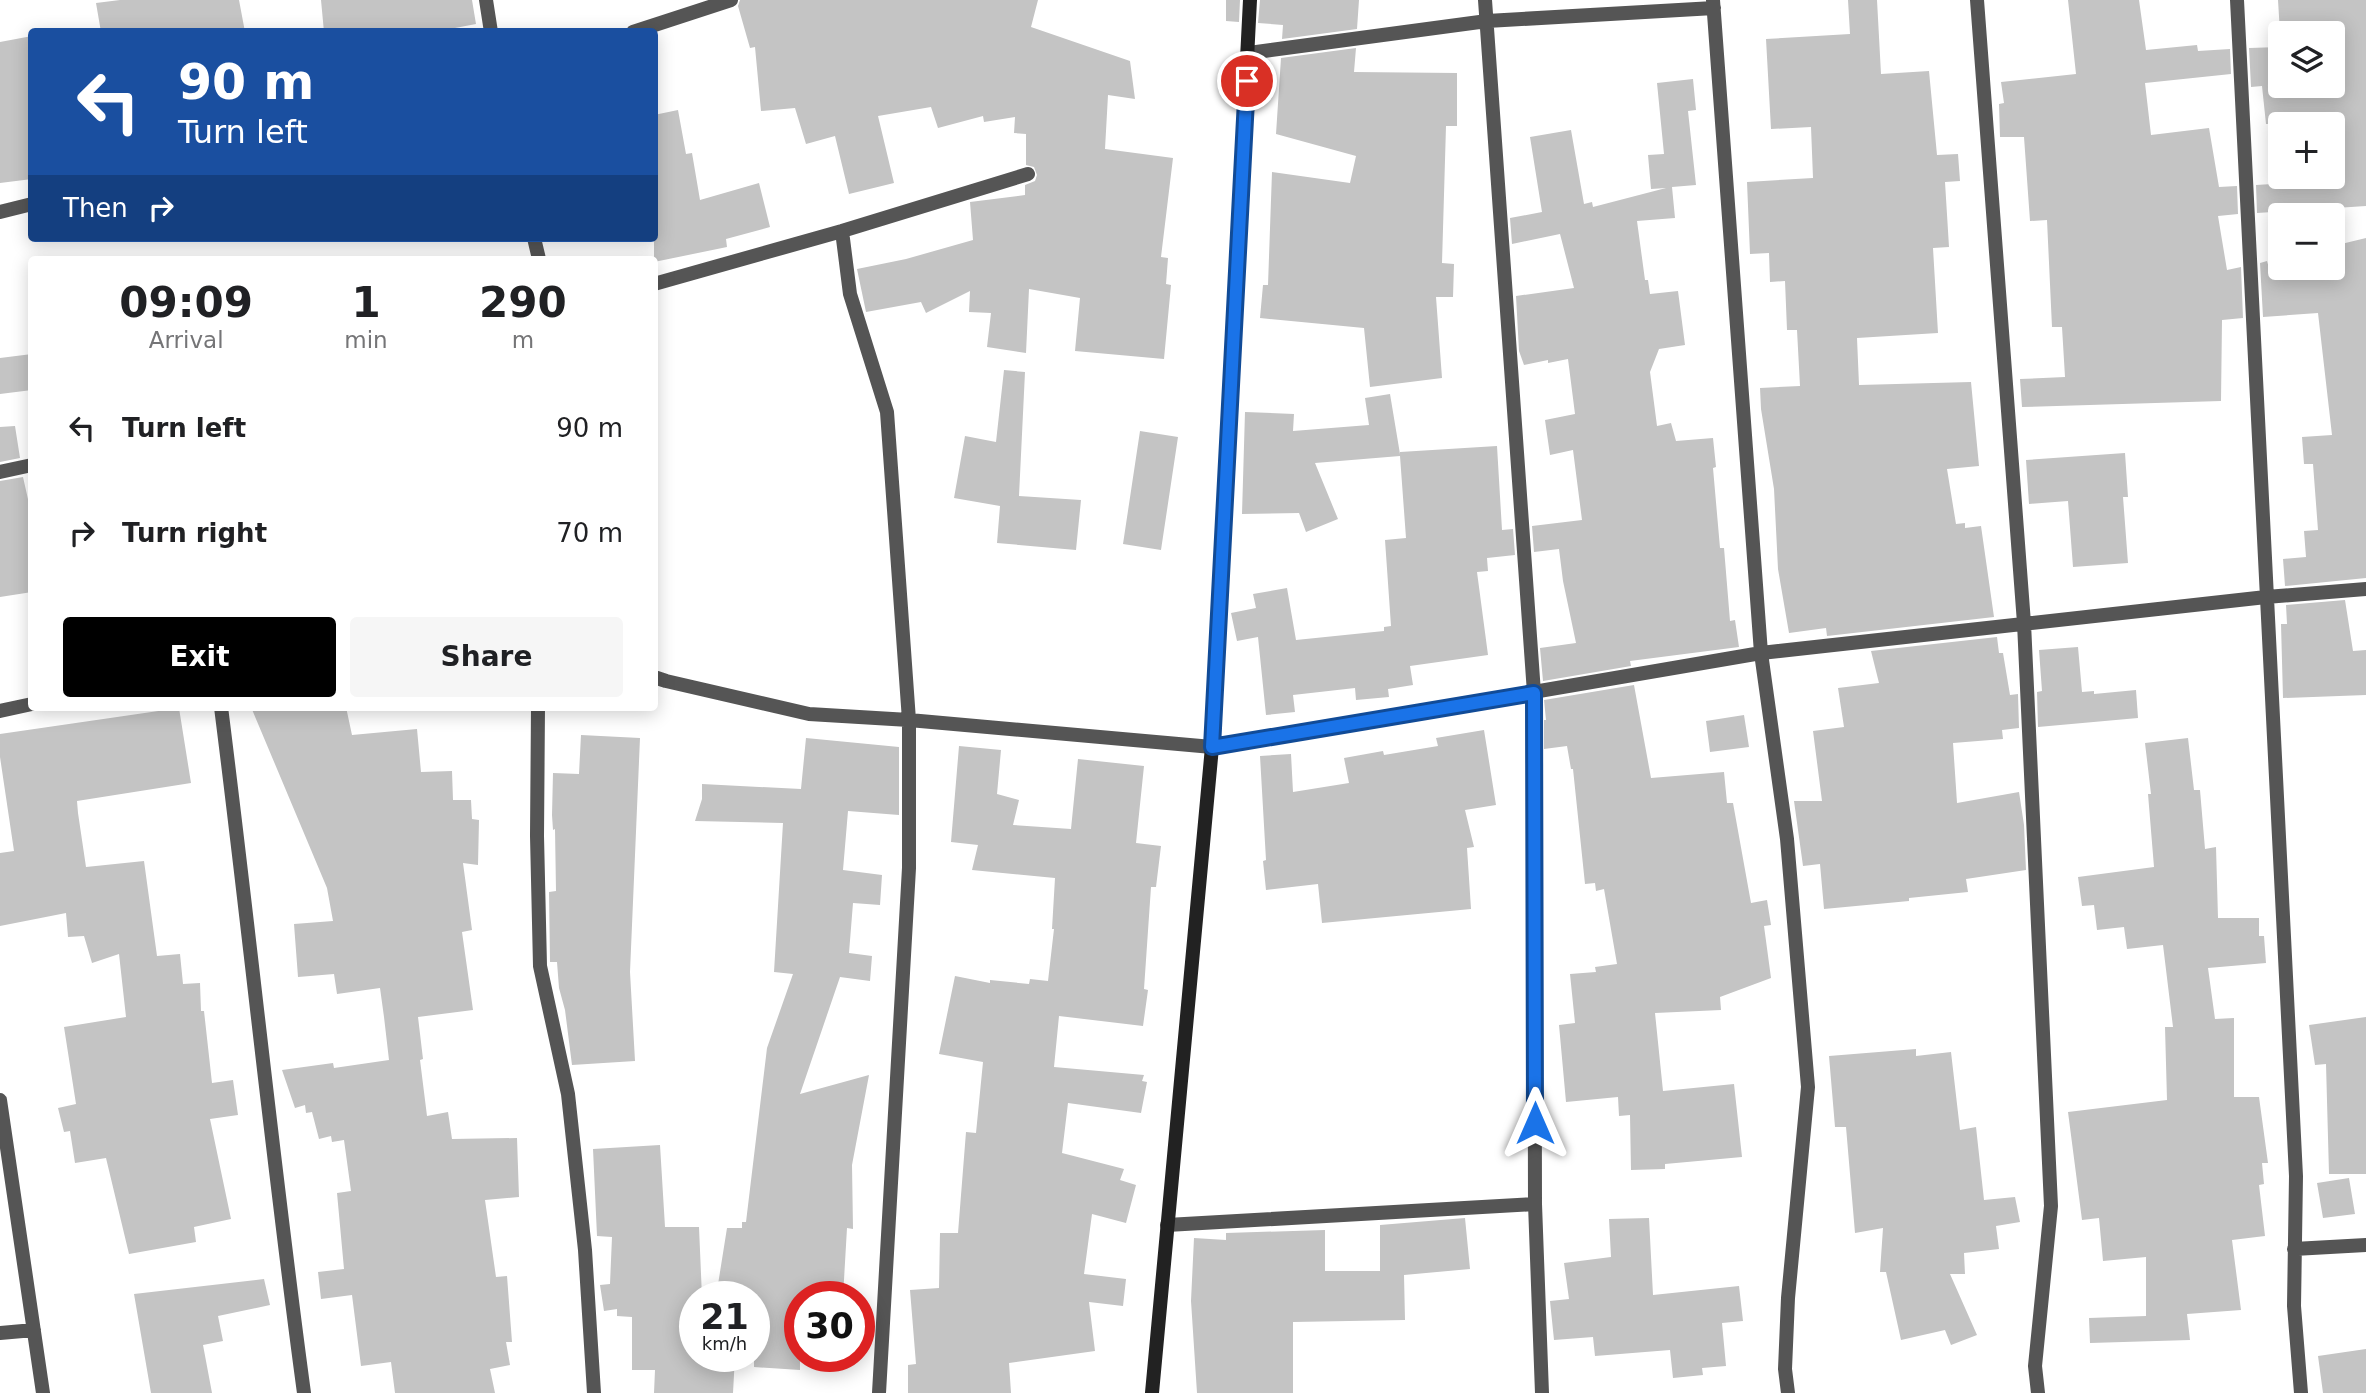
<!DOCTYPE html>
<html lang="en">
<head>
<meta charset="utf-8">
<style>
  body { margin:0; font-family:"DejaVu Sans",sans-serif; background:#f6f6f6; color:#202124; height:100vh; display:flex; flex-direction:column; font-size:26px; white-space:nowrap }
  * { box-sizing:border-box; margin:0 }
  p { font-size:23px; color:#757577 }
  .icon { flex:none; width:38px; height:38px; fill:none; stroke:currentColor; stroke-width:2; stroke-linecap:round; stroke-linejoin:round }
  .map { position:relative; flex:1; overflow:hidden }
  .details { position:absolute; left:28px; top:256px; width:630px; height:455px; display:flex; flex-direction:column; background:#fff; border-radius:7px; box-shadow:0 4px 18px #0003 }
  .details>* { flex:none }
  .top-card { position:absolute; left:28px; top:28px; width:630px; height:214px; border-radius:7px; box-shadow:0 4px 18px #0003; background:#1a4fa0; color:#fff; overflow:hidden }
  .controls { position:absolute; left:2268px; top:21px; display:grid; gap:14px }
  .controls a { display:grid; place-items:center; width:77px; height:77px; border-radius:7px; background:#fff; box-shadow:0 4px 18px #0003; font-size:35px }
  .speed { position:absolute; left:679px; top:1281px; display:flex; gap:14px; font-size:35px; font-weight:700; text-align:center }
  .speed>* { display:grid; place-content:center; width:91px; height:91px; border-radius:50%; background:#fff; box-shadow:0 4px 18px #0003; line-height:1 }
  .speed small { font-size:18px; font-weight:400 }
  .speed .limit { border:10px solid #d22; background:#fff; color:#111 }
  .pin { position:absolute; display:grid; place-items:center; width:60px; height:60px; color:#fff; margin:-30px; border:4px solid #fff; border-radius:50%; box-shadow:0 2px 7px #0007 }
  .me { position:absolute; width:77px; margin:-38px; rotate:0deg; stroke-linejoin:round; filter:drop-shadow(0 0 5px #0008) }
  .turn { display:flex; align-items:center; gap:24px; height:147px; padding:0 35px; font-size:32px }
  .turn .icon { width:91px; height:91px; stroke-width:2.5 }
  .turn b { display:block; font-size:49px; line-height:60px }
  .then { display:flex; align-items:center; height:66px; padding:0 35px; background:#0003; gap:14px; font-size:26px }
  .eta { display:flex; justify-content:space-evenly; align-items:center; height:119px; text-align:center }
  .eta b { font-size:42px; font-weight:700; line-height:49px }
  .action { display:flex; gap:14px; margin-top:auto; padding:14px 35px }
  .action a { flex:1; height:80px; border-radius:7px; background:#000; color:#fff; font-size:28px; font-weight:700; line-height:80px; text-align:center }
  .action a+a { background:#f6f6f6; color:#202124 }
  ul { padding:0; list-style:none }
  li { display:flex; align-items:center; gap:21px; height:105px; padding:0 35px }
  li div { flex:1 }
  li b { display:block; font-size:26px }
  li em { font-style:normal }
  .map>svg:first-child { display:block }
  .building { fill:#c4c4c4 }
  .lines { fill:none; stroke-linecap:round; stroke-linejoin:round }
  .street { stroke:#555; stroke-width:14 }
  .secondary { stroke:#222; stroke-width:14 }
  .route-casing { stroke:#114b97; stroke-width:18 }
  .route { stroke:#1a73e8; stroke-width:12 }
</style>
</head>
<body>
<div class="map">
<svg width="2366" height="1393" viewBox="0 0 2366 1393">
  <rect width="100%" height="100%" fill="#fff"/>
  <!-- building -->
  <path class="building" d="M 120,0 L 239,0 L 245,32 L 101,32 L 96,3 Z
    M 321,0 L 472,0 L 476,24 L 455,28 L 455,32 L 324,32 Z
    M 740,0 L 1038,0 L 1031,27 L 1130,61 L 1135,99 L 1108,95 L 1105,149 L 1173,158 L 1161,257 L 1168,258 L 1166,284 L 1171,285 L 1164,359 L 1075,351 L 1080,298 L 1029,289 L 1026,353 L 987,347 L 991,313 L 969,312 L 970,291 L 926,313 L 921,302 L 866,312 L 857,269 L 906,259 L 973,240 L 970,202 L 1025,195 L 1025,185 L 1035,181 L 1037,175 L 1034,167 L 1026,165 L 1026,134 L 1014,133 L 1015,117 L 984,122 L 983,116 L 938,128 L 931,107 L 878,116 L 894,183 L 849,194 L 835,136 L 806,144 L 795,108 L 761,111 L 755,47 L 750,48 L 738,6 Z
    M 1226,0 L 1240,0 L 1239,22 L 1226,21 Z
    M 1260,0 L 1359,0 L 1357,29 L 1282,39 L 1283,25 L 1258,23 Z
    M 1848,0 L 1877,0 L 1881,74 L 1929,71 L 1937,155 L 1958,154 L 1960,181 L 1945,182 L 1949,247 L 1933,248 L 1938,333 L 1857,338 L 1859,385 L 1971,382 L 1979,466 L 1947,469 L 1956,524 L 1965,523 L 1965,528 L 1981,526 L 1994,617 L 1827,636 L 1826,628 L 1789,633 L 1778,569 L 1774,489 L 1761,409 L 1760,388 L 1800,386 L 1797,330 L 1787,330 L 1785,281 L 1770,282 L 1769,253 L 1750,254 L 1747,182 L 1813,178 L 1811,127 L 1771,129 L 1766,39 L 1850,34 Z
    M 2068,0 L 2139,0 L 2146,50 L 2197,45 L 2198,51 L 2230,49 L 2231,74 L 2145,83 L 2151,135 L 2209,128 L 2219,187 L 2237,186 L 2238,214 L 2218,216 L 2227,270 L 2241,267 L 2243,318 L 2222,320 L 2221,401 L 2022,407 L 2020,379 L 2065,377 L 2062,327 L 2052,327 L 2047,220 L 2030,221 L 2024,137 L 2000,137 L 1999,104 L 2004,103 L 2001,82 L 2076,74 Z
    M 2278,0 L 2366,0 L 2366,206 L 2257,213 L 2256,185 L 2272,184 L 2271,177 L 2333,177 L 2333,124 L 2266,124 L 2262,86 L 2251,87 L 2249,48 L 2280,47 L 2280,85 L 2267,86 L 2333,86 L 2333,33 L 2280,33 Z
    M 32,36 L 32,179 L 0,183 L 0,42 Z
    M 1356,48 L 1354,72 L 1457,73 L 1457,126 L 1446,126 L 1442,263 L 1454,264 L 1453,297 L 1436,297 L 1442,378 L 1370,387 L 1364,328 L 1260,318 L 1263,285 L 1268,285 L 1272,172 L 1350,183 L 1356,156 L 1276,134 L 1281,58 Z
    M 1693,79 L 1696,110 L 1688,111 L 1696,185 L 1672,187 L 1675,218 L 1637,221 L 1645,280 L 1648,280 L 1650,294 L 1678,291 L 1685,345 L 1659,349 L 1650,372 L 1657,426 L 1671,423 L 1676,441 L 1713,438 L 1716,467 L 1713,468 L 1720,548 L 1724,548 L 1730,621 L 1735,620 L 1739,647 L 1630,661 L 1631,666 L 1543,681 L 1540,648 L 1576,643 L 1563,581 L 1559,549 L 1534,552 L 1532,526 L 1582,520 L 1573,450 L 1550,455 L 1545,420 L 1575,414 L 1568,359 L 1548,363 L 1548,360 L 1524,365 L 1519,351 L 1516,296 L 1574,288 L 1560,234 L 1512,244 L 1510,218 L 1542,212 L 1530,137 L 1571,130 L 1584,204 L 1592,202 L 1593,207 L 1666,188 L 1651,189 L 1648,155 L 1664,154 L 1657,83 Z
    M 678,110 L 686,154 L 692,153 L 700,200 L 759,183 L 770,227 L 726,239 L 727,247 L 654,262 L 654,115 Z
    M 2366,238 L 2366,578 L 2285,586 L 2283,559 L 2306,557 L 2304,531 L 2318,530 L 2313,464 L 2304,464 L 2302,437 L 2332,435 L 2318,313 L 2263,317 L 2260,263 L 2267,261 L 2269,268 L 2333,268 L 2333,246 Z
    M 32,354 L 32,390 L 0,394 L 0,358 Z
    M 1004,370 L 1025,372 L 1019,496 L 1081,500 L 1076,550 L 997,543 L 1000,506 L 954,498 L 965,436 L 996,442 Z
    M 1390,394 L 1400,454 L 1400,452 L 1497,446 L 1502,530 L 1513,529 L 1515,555 L 1487,558 L 1488,571 L 1477,572 L 1488,655 L 1410,666 L 1413,685 L 1388,689 L 1389,697 L 1356,700 L 1355,688 L 1293,695 L 1295,712 L 1266,715 L 1258,637 L 1237,641 L 1231,613 L 1256,608 L 1253,594 L 1287,588 L 1296,640 L 1384,631 L 1384,627 L 1391,626 L 1385,540 L 1406,538 L 1400,456 L 1315,463 L 1338,519 L 1306,532 L 1299,513 L 1242,514 L 1245,412 L 1294,414 L 1293,431 L 1369,425 L 1365,398 Z
    M 15,426 L 20,458 L 0,462 L 0,427 Z
    M 1140,431 L 1178,437 L 1161,550 L 1123,544 Z
    M 2125,453 L 2128,497 L 2123,497 L 2128,563 L 2073,567 L 2068,501 L 2029,504 L 2026,460 Z
    M 23,477 L 32,517 L 32,592 L 0,597 L 0,481 Z
    M 2345,600 L 2353,651 L 2366,650 L 2366,695 L 2283,698 L 2281,624 L 2287,624 L 2286,605 Z
    M 1997,637 L 1999,653 L 2003,653 L 2010,695 L 2018,694 L 2019,728 L 2002,730 L 2003,739 L 1953,743 L 1957,803 L 2019,792 L 2024,825 L 2026,870 L 1966,879 L 1968,892 L 1909,898 L 1909,901 L 1824,909 L 1820,864 L 1803,866 L 1794,801 L 1822,801 L 1813,731 L 1844,727 L 1838,688 L 1879,683 L 1871,651 Z
    M 2078,647 L 2082,692 L 2094,691 L 2094,694 L 2136,690 L 2138,718 L 2038,727 L 2037,692 L 2042,691 L 2039,650 Z
    M 1634,685 L 1651,778 L 1724,772 L 1727,803 L 1733,803 L 1751,903 L 1767,900 L 1771,925 L 1764,926 L 1771,978 L 1720,997 L 1721,1010 L 1655,1013 L 1663,1091 L 1734,1084 L 1742,1157 L 1665,1164 L 1665,1169 L 1631,1170 L 1630,1115 L 1619,1116 L 1618,1097 L 1566,1102 L 1559,1025 L 1575,1023 L 1570,974 L 1596,972 L 1595,967 L 1617,964 L 1604,889 L 1596,891 L 1595,883 L 1585,884 L 1573,769 L 1571,769 L 1567,746 L 1544,749 L 1544,720 L 1546,720 L 1544,700 Z
    M 251,707 L 346,707 L 352,735 L 417,729 L 421,772 L 452,771 L 453,800 L 471,800 L 472,819 L 479,820 L 478,865 L 463,863 L 472,930 L 462,932 L 473,1010 L 418,1017 L 423,1059 L 420,1060 L 427,1116 L 448,1112 L 452,1139 L 517,1138 L 519,1197 L 485,1200 L 496,1277 L 507,1276 L 512,1342 L 506,1342 L 510,1365 L 490,1369 L 495,1393 L 395,1393 L 391,1362 L 361,1366 L 352,1295 L 321,1299 L 318,1272 L 344,1269 L 337,1193 L 351,1191 L 344,1140 L 332,1142 L 331,1136 L 319,1139 L 312,1112 L 306,1113 L 305,1105 L 295,1108 L 282,1070 L 333,1063 L 334,1068 L 389,1060 L 384,1017 L 380,988 L 337,994 L 334,974 L 298,977 L 294,924 L 333,921 L 327,888 Z
    M 179,708 L 191,783 L 77,801 L 78,813 L 86,867 L 144,861 L 157,956 L 180,954 L 183,984 L 200,983 L 201,1011 L 204,1011 L 212,1083 L 233,1080 L 238,1115 L 210,1119 L 231,1219 L 194,1227 L 196,1242 L 129,1254 L 106,1158 L 75,1163 L 70,1131 L 64,1132 L 58,1108 L 76,1104 L 64,1027 L 126,1017 L 119,954 L 92,963 L 84,936 L 68,937 L 66,913 L 0,926 L 0,853 L 14,851 L 0,757 L 0,734 Z
    M 1744,715 L 1749,747 L 1710,752 L 1706,721 Z
    M 1484,730 L 1496,805 L 1465,810 L 1474,847 L 1467,848 L 1471,909 L 1322,923 L 1318,884 L 1266,890 L 1263,861 L 1266,860 L 1260,756 L 1291,754 L 1293,792 L 1349,783 L 1344,758 L 1383,751 L 1384,755 L 1438,746 L 1436,738 Z
    M 581,735 L 640,738 L 630,972 L 635,1061 L 572,1065 L 565,1010 L 559,988 L 557,962 L 550,962 L 549,892 L 556,891 L 555,829 L 553,830 L 552,815 L 553,773 L 579,774 Z
    M 806,738 L 899,747 L 899,815 L 848,811 L 843,870 L 882,875 L 880,905 L 853,903 L 849,953 L 872,956 L 870,981 L 840,977 L 800,1094 L 869,1075 L 852,1165 L 853,1229 L 847,1228 L 843,1297 L 800,1297 L 800,1370 L 754,1367 L 754,1297 L 716,1297 L 727,1228 L 742,1228 L 742,1222 L 746,1222 L 767,1048 L 793,974 L 774,972 L 783,823 L 695,821 L 702,799 L 702,784 L 801,789 Z
    M 2188,738 L 2194,790 L 2200,790 L 2205,849 L 2216,847 L 2218,918 L 2259,918 L 2259,936 L 2264,936 L 2266,963 L 2208,968 L 2215,1019 L 2234,1018 L 2234,1097 L 2259,1097 L 2268,1163 L 2262,1163 L 2264,1184 L 2259,1185 L 2265,1236 L 2232,1240 L 2241,1310 L 2187,1314 L 2190,1340 L 2090,1343 L 2089,1318 L 2146,1316 L 2146,1257 L 2103,1261 L 2099,1218 L 2082,1220 L 2068,1112 L 2167,1100 L 2165,1027 L 2173,1027 L 2163,945 L 2127,949 L 2124,927 L 2097,930 L 2094,905 L 2082,906 L 2078,877 L 2154,867 L 2148,794 L 2151,794 L 2145,743 Z
    M 959,746 L 1001,750 L 997,794 L 1019,800 L 1013,825 L 1071,829 L 1078,759 L 1144,766 L 1136,843 L 1161,846 L 1156,887 L 1151,887 L 1144,989 L 1148,990 L 1143,1026 L 1059,1016 L 1054,1067 L 1144,1075 L 1142,1081 L 1147,1082 L 1141,1113 L 1068,1103 L 1062,1153 L 1124,1169 L 1120,1180 L 1136,1185 L 1126,1223 L 1092,1214 L 1084,1274 L 1126,1279 L 1123,1306 L 1089,1302 L 1095,1351 L 1009,1363 L 1011,1393 L 908,1393 L 908,1365 L 916,1364 L 910,1290 L 939,1288 L 940,1233 L 958,1233 L 966,1132 L 976,1133 L 983,1062 L 939,1054 L 955,976 L 990,983 L 990,980 L 1029,984 L 1030,979 L 1048,981 L 1054,929 L 1052,929 L 1055,878 L 972,870 L 978,845 L 951,842 Z
    M 2366,1017 L 2366,1174 L 2329,1174 L 2326,1064 L 2315,1065 L 2309,1025 Z
    M 1916,1049 L 1916,1056 L 1951,1052 L 1960,1130 L 1976,1127 L 1984,1200 L 2015,1197 L 2020,1222 L 1996,1226 L 1999,1249 L 1964,1253 L 1965,1274 L 1950,1274 L 1977,1335 L 1951,1345 L 1945,1330 L 1901,1340 L 1886,1272 L 1880,1272 L 1883,1228 L 1855,1233 L 1846,1127 L 1835,1127 L 1829,1056 Z
    M 660,1145 L 665,1227 L 699,1227 L 702,1297 L 695,1297 L 695,1356 L 735,1356 L 733,1393 L 654,1393 L 655,1370 L 632,1370 L 632,1317 L 617,1316 L 617,1309 L 604,1311 L 600,1285 L 610,1284 L 612,1237 L 597,1236 L 593,1149 Z
    M 2349,1178 L 2355,1214 L 2323,1218 L 2317,1183 Z
    M 1465,1218 L 1470,1269 L 1404,1275 L 1405,1320 L 1293,1322 L 1293,1393 L 1197,1393 L 1191,1301 L 1194,1238 L 1226,1240 L 1226,1233 L 1325,1230 L 1325,1271 L 1380,1271 L 1380,1225 Z
    M 1649,1218 L 1653,1295 L 1739,1286 L 1743,1321 L 1722,1323 L 1726,1366 L 1702,1368 L 1703,1375 L 1673,1378 L 1670,1350 L 1595,1356 L 1593,1337 L 1554,1340 L 1550,1301 L 1569,1299 L 1564,1263 L 1611,1257 L 1609,1219 Z
    M 264,1279 L 270,1305 L 218,1316 L 223,1341 L 203,1345 L 212,1393 L 151,1393 L 134,1294 Z
    M 2366,1349 L 2366,1393 L 2323,1393 L 2318,1356 Z"/>
  <g class="lines">
    <!-- street -->
    <path class="street" d="M 486,0 L 491,32
      M 1485,0 L 1534,693 L 1535,1204 L 1542,1393
      M 1713,0 L 1761,653 L 1787,839 L 1808,1087 L 1788,1298 L 1785,1369 L 1788,1393
      M 1977,0 L 2024,623 L 2051,1206 L 2035,1366 L 2038,1393
      M 2237,0 L 2296,1176 L 2294,1306 L 2301,1393
      M 633,32 L 731,0
      M 1249,53 L 1487,21 L 1714,8
      M 0,212 L 32,204
      M 842,231 L 850,294 L 887,412 L 909,720 L 909,868 L 879,1393
      M 534,238 L 539,259
      M 654,284 L 842,231 L 1028,174
      M 0,472 L 32,465
      M 654,677 L 666,681 L 809,714 L 909,720 L 1212,747 L 1761,653 L 2266,597 L 2366,589
      M 221,707 C 250,936 273,1165 304,1393
      M 538,707 L 537,836 L 540,966 L 568,1094 L 585,1250 L 594,1393
      M 0,711 L 32,704
      M 0,1100 L 43,1393
      M 1167,1225 L 1535,1204
      M 2294,1249 L 2366,1245
      M 0,1333 L 34,1330"/>
    <!-- secondary -->
    <path class="secondary" d="M 1152,1393 L 1212,747 L 1250,0"/>
  </g>
  <g class="lines">
    <!-- route casing -->
    <g class="route-casing">
      <path id="route" d="M 1247,81 L 1212,747 L 1534,693 L 1535,1123"/>
    </g>
    <!-- route -->
    <use href="#route" class="route"/>
  </g>
</svg>
<div class="controls">
<a><svg class="icon" aria-label="layers" viewBox="0 0 24 24"><path d="M12 4l9 5-9 5-9-5zM3 14l9 5 9-5"/></svg></a>
<a>+</a>
<a>−</a>
</div>
<div class="speed"><div>21<small>km/h</small></div><div class="limit">30</div></div>
<div class="pin" style="left:1247px;top:81px;background:#d93025"><svg class="icon" aria-label="arrive" viewBox="0 0 24 24"><path d="M6 21V4h12l-3 4 3 4H6"/></svg></div>
<svg class="me" style="left:1535px;top:1123px" viewBox="-20 -20 40 40"><path d="M0-17L14 15 0 8-14 15z" fill="#1a73e8" stroke="#fff" stroke-width="4"/></svg>
<div class="top-card">
<div class="turn"><svg class="icon" aria-label="left" viewBox="0 0 24 24"><path d="M17 20v-9H6M10 6l-5 5 5 5"/></svg><div><b>90 m</b>Turn left</div></div>
<div class="then">Then<svg class="icon" aria-label="right" viewBox="0 0 24 24"><path d="M7 20v-9h11M14 6l5 5-5 5"/></svg></div>
</div>
<section class="details">
<div class="eta">
<div><b>09:09</b><p>Arrival</p></div>
<div><b>1</b><p>min</p></div>
<div><b>290</b><p>m</p></div>
</div>
<ul>
<li><svg class="icon" aria-label="left" viewBox="0 0 24 24"><path d="M17 20v-9H6M10 6l-5 5 5 5"/></svg><div><b>Turn left</b></div><em>90 m</em></li>
<li><svg class="icon" aria-label="right" viewBox="0 0 24 24"><path d="M7 20v-9h11M14 6l5 5-5 5"/></svg><div><b>Turn right</b></div><em>70 m</em></li>
</ul>
<div class="action"><a>Exit</a><a>Share</a></div>
</section>
</div>
</body>
</html>
